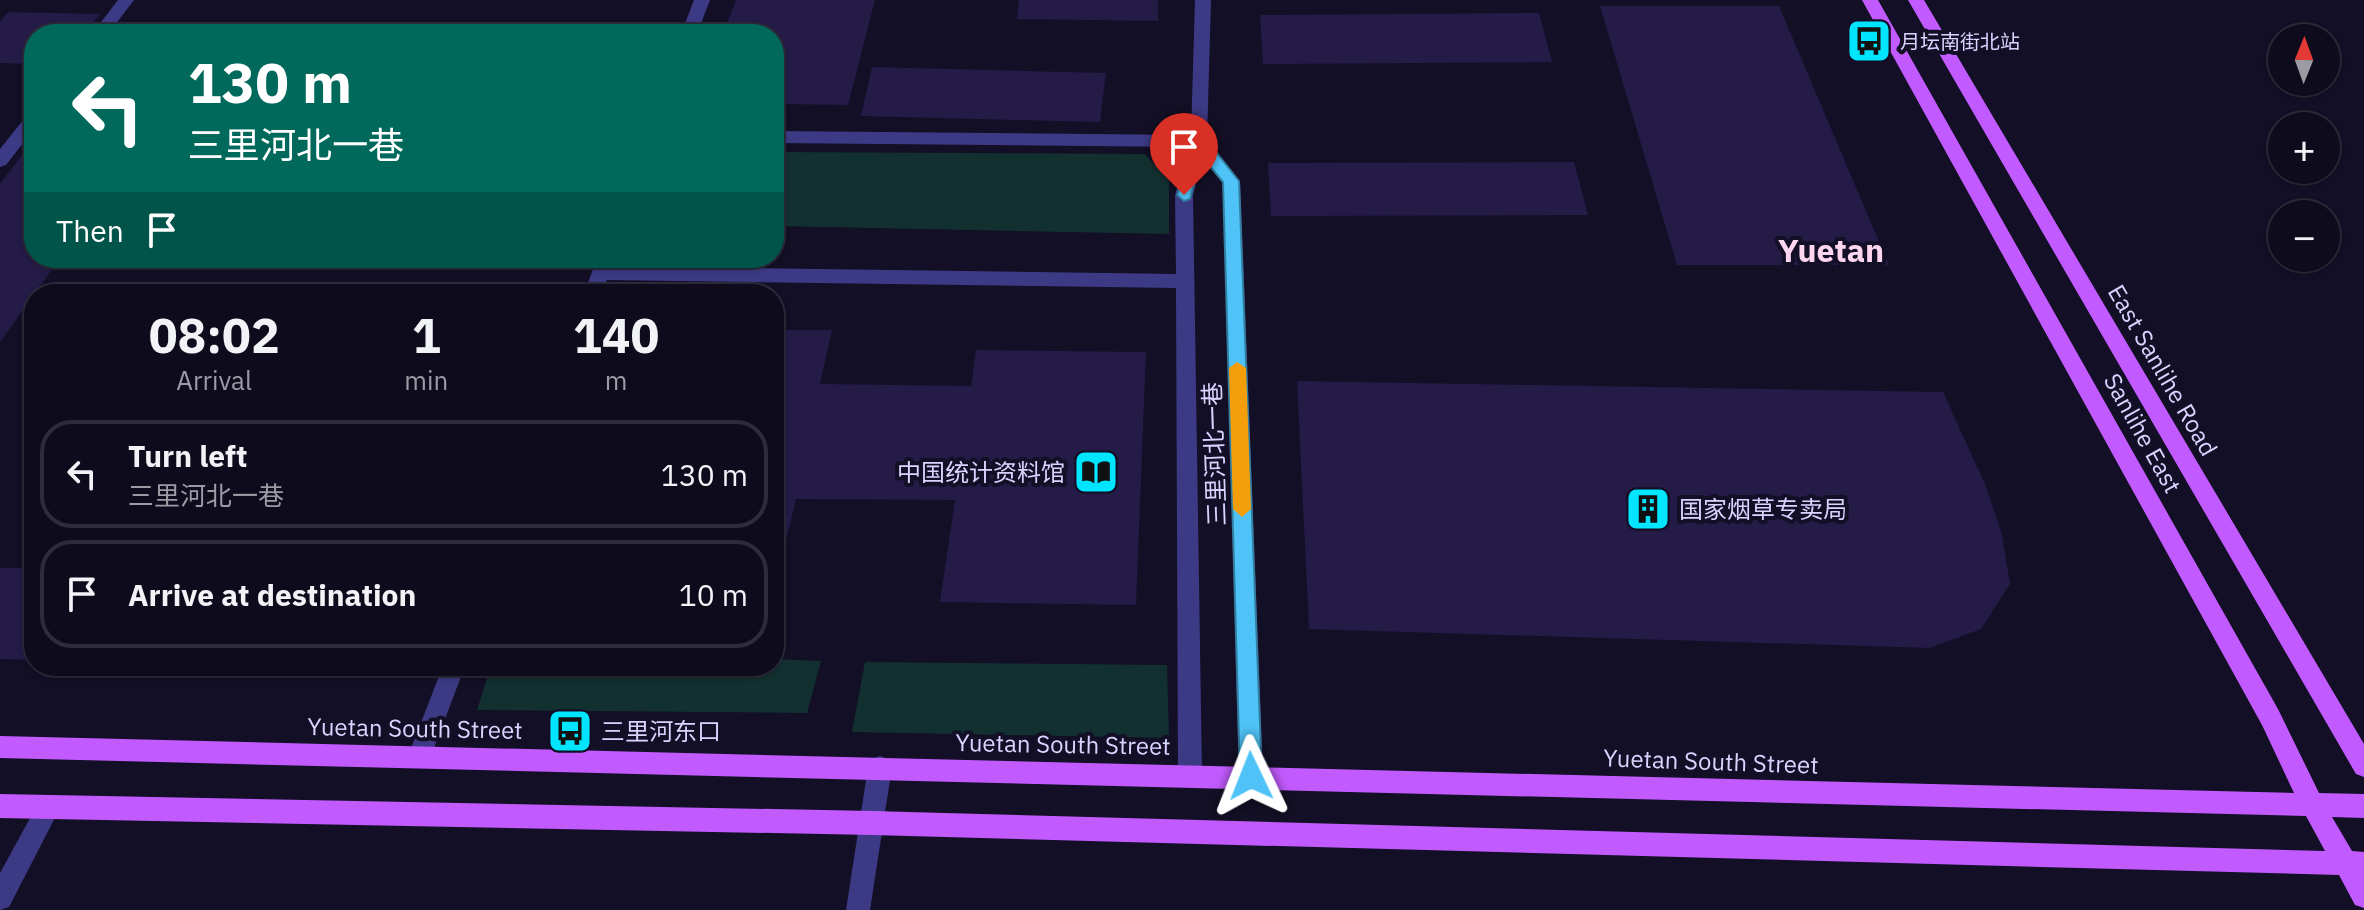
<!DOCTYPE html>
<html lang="en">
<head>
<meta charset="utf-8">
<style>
  body { margin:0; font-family:"IBM Plex Sans","Noto Sans SC",sans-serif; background:#1c1929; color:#f1f3f6; height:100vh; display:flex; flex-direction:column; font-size:30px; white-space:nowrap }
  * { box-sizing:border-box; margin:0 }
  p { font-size:26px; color:#9b9ba3 }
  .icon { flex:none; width:44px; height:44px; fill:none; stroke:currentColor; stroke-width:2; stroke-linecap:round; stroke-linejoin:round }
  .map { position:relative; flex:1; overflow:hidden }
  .details { position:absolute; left:24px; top:284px; width:760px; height:392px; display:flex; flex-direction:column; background:#0e0b1c; border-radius:32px; box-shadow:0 2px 6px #0004,0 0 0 2px #2e2b3b }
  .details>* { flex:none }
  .hud { position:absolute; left:24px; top:24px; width:760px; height:244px; border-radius:32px; box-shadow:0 2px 6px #0004,0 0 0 2px #2e2b3b; background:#00695c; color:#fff; overflow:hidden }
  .needle { width:52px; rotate:1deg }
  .buttons { position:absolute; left:2268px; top:24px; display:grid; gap:16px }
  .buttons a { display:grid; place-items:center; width:72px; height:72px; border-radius:50%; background:#0e0b1c; box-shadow:0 2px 6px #0004,0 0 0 2px #2e2b3b; font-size:40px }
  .pin { position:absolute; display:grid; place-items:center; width:68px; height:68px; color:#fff; margin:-82px -34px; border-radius:50% 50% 50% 0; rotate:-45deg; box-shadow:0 0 8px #0007 }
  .pin .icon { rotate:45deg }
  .me { position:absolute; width:88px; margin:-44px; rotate:358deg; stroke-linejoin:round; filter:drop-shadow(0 0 6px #0008) }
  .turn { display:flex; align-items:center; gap:28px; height:168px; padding:0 32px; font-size:36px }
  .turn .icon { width:104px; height:104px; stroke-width:2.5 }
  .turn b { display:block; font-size:56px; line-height:68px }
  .then { display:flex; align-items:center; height:76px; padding:0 32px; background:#0003; gap:16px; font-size:30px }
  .eta { display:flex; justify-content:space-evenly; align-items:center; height:136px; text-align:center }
  .eta b { font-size:48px; font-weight:700; line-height:56px }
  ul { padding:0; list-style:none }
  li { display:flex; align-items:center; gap:24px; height:108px; margin:0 16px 12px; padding:0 16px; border:4px solid #2e2b3b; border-radius:32px }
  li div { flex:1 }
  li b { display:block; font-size:30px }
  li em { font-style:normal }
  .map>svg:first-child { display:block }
  .green { fill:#12302f }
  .building { fill:#241b47 }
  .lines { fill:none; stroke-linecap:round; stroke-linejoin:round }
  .minor { fill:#3d3a85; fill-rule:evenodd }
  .major { fill:#c25bff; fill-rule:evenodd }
  .route { fill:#4fc3f7; stroke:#337fa1; stroke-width:2 }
  .slow { fill:#f59e0b }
  .labels { text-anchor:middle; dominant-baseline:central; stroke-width:8; stroke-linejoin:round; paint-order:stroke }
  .far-poi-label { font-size:20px; fill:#d9d4ff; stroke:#130f26; text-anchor:start }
  .street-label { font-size:24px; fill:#d9d4ff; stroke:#130f26 }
  .poi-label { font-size:24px; fill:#d9d4ff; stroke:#130f26; text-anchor:start }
  .district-label { font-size:32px; font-weight:bold; fill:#ffd6f0; stroke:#130f26 }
</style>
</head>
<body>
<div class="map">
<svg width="2364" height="910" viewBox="0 0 2364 910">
  <rect width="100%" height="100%" fill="#130f26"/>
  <!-- green -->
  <path class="green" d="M 774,152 L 1145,154 L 1169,181 L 1169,234 L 774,226 Z
    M 774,659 L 821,661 L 807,713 L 477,710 L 491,666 L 774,666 Z
    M 865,662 L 1167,665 L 1169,738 L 852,732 Z"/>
  <!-- building -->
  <path class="building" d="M 736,0 L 875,0 L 848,105 L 774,104 L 774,34 L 723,34 Z
    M 1019,0 L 1158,0 L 1158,21 L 1017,19 Z
    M 1600,6 L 1779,6 L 1889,265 L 1677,265 Z
    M 8,12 L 100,14 L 84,34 L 34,34 L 34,64 L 0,63 L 0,22 Z
    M 1539,13 L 1552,62 L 1263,64 L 1260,15 Z
    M 872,67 L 1106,73 L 1100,122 L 861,116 Z
    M 34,139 L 34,258 L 60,258 L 0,342 L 0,184 Z
    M 1574,162 L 1588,215 L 1271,216 L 1268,163 Z
    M 258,258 L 308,258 L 305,265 L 254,264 Z
    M 774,330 L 832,330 L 820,384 L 971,386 L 976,350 L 1146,352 L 1136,605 L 940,602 L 955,500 L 796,499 L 774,591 Z
    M 1297,381 L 1943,392 L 1985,484 L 2002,534 L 2010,584 L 1981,629 L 1930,648 L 1309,629 Z
    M 0,568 L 34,568 L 34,660 L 0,659 Z"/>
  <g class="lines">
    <!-- minor -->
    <path class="minor" d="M 118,0 L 134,0 L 108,34 L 92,34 Z
      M 694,0 L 710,0 L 697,34 L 681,34 Z
      M 1195,0 L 1211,0 L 1207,140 L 1240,181 L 1263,776 L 1259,784 L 1251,787 L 1243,784 L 1239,776 L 1223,182 L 1203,157 L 1193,195 L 1202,775 L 1198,783 L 1190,786 L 1182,783 L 1178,775 L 1176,288 L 607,280 L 602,294 L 584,294 L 597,258 L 615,258 L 612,266 L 1176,274 L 1175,195 L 1189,147 L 774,143 L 774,131 L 1191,135 Z
      M 34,113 L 34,129 L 6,165 L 0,167 L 0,149 L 28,114 Z
      M 443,666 L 465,666 L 428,764 L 420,767 L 412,764 L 408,756 Z
      M 880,756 L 888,759 L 892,767 L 870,910 L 846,910 L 868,767 L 872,759 Z
      M 48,796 L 56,800 L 60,808 L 9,907 L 0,910 L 0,873 L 40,800 Z"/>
    <!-- major -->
    <path class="major" d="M 1862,0 L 1878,0 L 2278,709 L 2319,793 L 2364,794 L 2364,818 L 2332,817 L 2352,851 L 2364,852 L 2364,908 L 2355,905 L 2339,875 L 872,835 L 0,818 L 0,794 L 872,811 L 2325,851 L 2306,816 L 0,758 L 0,736 L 2294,793 L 2262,725 Z
      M 1908,0 L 1924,0 L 2364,744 L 2364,777 L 2356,774 Z"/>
  </g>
  <!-- route -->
  <path class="route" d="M 1199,136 L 1204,137 L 1239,181 L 1262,776 L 1259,783 L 1251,786 L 1243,783 L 1240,776 L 1223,182 L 1202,156 L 1190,199 L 1184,201 L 1177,195 L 1191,141 Z"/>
  <!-- slow -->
  <path class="slow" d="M 1237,362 L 1246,368 L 1251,509 L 1242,517 L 1233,509 L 1229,368 Z"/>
  <!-- icons -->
  <defs>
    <g id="bus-square" transform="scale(2.3)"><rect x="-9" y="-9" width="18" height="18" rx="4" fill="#00e5ff" stroke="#130f26"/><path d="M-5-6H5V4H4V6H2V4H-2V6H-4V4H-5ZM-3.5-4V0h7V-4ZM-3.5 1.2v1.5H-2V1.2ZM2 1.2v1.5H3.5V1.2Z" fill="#111"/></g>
    <g id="library-square" transform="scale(2.3)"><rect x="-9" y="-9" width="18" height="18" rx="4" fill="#00e5ff" stroke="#130f26"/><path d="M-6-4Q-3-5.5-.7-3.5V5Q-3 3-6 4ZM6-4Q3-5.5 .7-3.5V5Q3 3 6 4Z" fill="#111"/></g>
    <g id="building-square" transform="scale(2.3)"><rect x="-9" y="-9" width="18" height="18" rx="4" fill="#00e5ff" stroke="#130f26"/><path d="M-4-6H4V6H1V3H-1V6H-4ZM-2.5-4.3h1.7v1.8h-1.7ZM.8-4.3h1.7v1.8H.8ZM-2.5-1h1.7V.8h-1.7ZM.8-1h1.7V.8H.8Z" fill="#111"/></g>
  </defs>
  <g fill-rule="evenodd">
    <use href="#bus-square" x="1869" y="41"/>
    <use href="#library-square" x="1096" y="472"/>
    <use href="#building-square" x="1648" y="509"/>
    <use href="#bus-square" x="570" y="731"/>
  </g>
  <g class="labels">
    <!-- far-poi labels -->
    <g class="far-poi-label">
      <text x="1900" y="41">月坛南街北站</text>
    </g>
    <!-- street labels -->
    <g class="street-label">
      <text transform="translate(2163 370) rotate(60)">East Sanlihe Road</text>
      <text transform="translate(2143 433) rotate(61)">Sanlihe East</text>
      <text transform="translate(1214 454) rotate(-92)">三里河北一巷</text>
      <text transform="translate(415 728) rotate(1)">Yuetan South Street</text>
      <text transform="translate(1063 744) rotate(1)">Yuetan South Street</text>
      <text transform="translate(1711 761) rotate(2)">Yuetan South Street</text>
    </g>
    <!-- poi labels -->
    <g class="poi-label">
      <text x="1065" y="472" text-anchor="end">中国统计资料馆</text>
      <text x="1679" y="509">国家烟草专卖局</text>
      <text x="601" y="731">三里河东口</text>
    </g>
    <!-- district labels -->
    <g class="district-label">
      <text x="1831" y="250">Yuetan</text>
    </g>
  </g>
</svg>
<div class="buttons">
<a><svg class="needle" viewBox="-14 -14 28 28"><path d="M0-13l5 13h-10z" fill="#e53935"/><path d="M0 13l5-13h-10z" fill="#9b9ba3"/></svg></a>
<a>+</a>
<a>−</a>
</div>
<div class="pin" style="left:1184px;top:195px;background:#d93025"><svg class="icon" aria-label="arrive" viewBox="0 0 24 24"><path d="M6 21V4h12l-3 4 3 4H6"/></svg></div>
<svg class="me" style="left:1251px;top:776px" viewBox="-20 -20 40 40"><path d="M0-17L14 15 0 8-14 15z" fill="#4fc3f7" stroke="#fff" stroke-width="4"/></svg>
<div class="hud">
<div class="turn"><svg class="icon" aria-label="left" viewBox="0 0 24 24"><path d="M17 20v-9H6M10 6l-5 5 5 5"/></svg><div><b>130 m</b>三里河北一巷</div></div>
<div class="then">Then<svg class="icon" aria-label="arrive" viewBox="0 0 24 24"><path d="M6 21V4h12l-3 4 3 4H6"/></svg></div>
</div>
<section class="details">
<div class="eta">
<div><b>08:02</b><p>Arrival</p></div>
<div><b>1</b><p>min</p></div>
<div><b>140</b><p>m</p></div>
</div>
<ul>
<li><svg class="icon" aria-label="left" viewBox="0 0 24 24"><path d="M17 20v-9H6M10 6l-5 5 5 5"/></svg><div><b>Turn left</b><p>三里河北一巷</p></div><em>130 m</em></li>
<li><svg class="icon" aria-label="arrive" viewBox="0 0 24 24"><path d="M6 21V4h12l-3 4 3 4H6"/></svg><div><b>Arrive at destination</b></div><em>10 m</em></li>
</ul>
</section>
</div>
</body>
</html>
